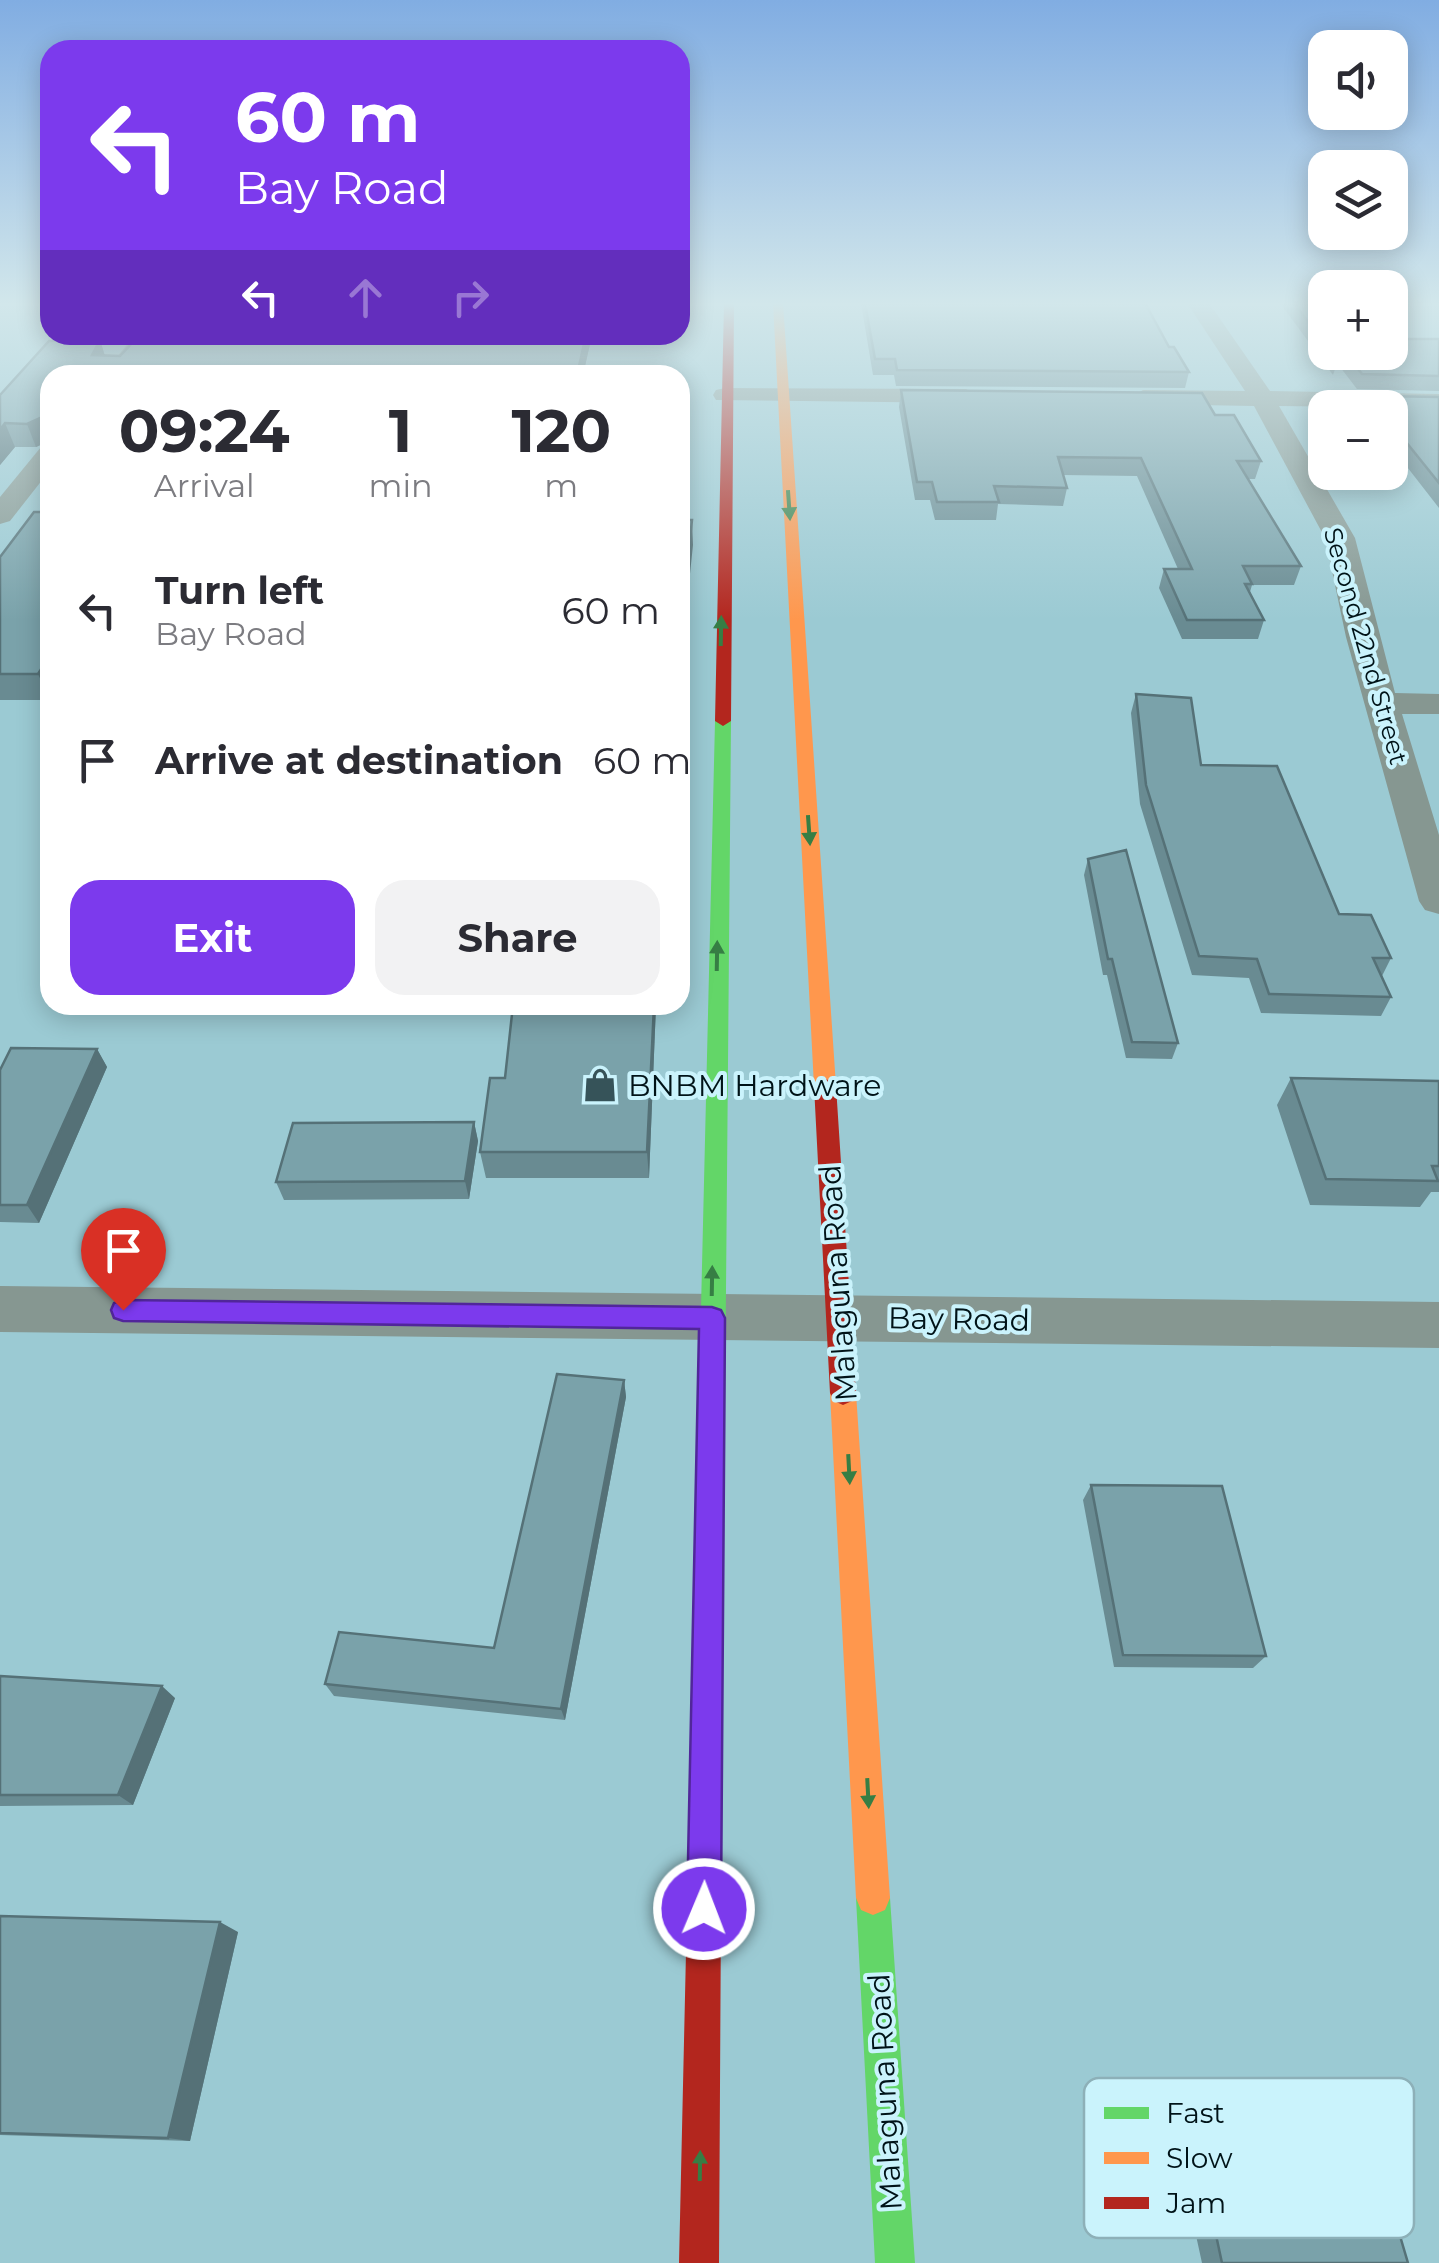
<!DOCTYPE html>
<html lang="en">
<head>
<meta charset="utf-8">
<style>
  body { margin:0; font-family:Montserrat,sans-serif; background:#f2f2f3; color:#2b2b33; height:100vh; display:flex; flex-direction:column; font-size:38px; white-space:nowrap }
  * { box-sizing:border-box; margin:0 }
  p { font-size:32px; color:#7c7c81 }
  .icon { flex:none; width:55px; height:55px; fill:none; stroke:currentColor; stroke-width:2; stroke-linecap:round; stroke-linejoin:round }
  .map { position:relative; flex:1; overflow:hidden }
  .side { position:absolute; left:40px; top:365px; width:650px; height:650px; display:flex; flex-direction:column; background:#fff; border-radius:30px; box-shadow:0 5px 25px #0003 }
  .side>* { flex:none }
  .hud { position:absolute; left:40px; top:40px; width:650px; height:305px; border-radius:30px; box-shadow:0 5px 25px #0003; background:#7c3aed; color:#fff; overflow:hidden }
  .controls { position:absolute; left:1308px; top:30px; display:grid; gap:20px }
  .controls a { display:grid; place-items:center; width:100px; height:100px; border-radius:20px; background:#fff; box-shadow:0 5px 25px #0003; font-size:50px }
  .pin { position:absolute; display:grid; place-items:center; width:85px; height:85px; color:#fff; margin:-102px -42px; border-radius:50% 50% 50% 0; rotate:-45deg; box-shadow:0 0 10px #0007 }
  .pin .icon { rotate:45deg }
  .me { position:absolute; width:110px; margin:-55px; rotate:1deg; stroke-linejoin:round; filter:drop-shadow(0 0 8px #0008) }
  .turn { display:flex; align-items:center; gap:35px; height:210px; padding:0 30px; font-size:45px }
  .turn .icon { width:130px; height:130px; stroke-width:2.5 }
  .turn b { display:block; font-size:70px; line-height:85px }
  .lanes { display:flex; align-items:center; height:95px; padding:0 30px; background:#0003; justify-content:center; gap:50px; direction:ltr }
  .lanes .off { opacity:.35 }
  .eta { display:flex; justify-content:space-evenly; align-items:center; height:170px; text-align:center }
  .eta b { font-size:60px; font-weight:700; line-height:70px }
  .button { display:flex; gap:20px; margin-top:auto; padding:20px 30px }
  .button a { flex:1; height:115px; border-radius:30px; background:#7c3aed; color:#fff; font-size:40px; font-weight:700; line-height:115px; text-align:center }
  .button a+a { background:#f2f2f3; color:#2b2b33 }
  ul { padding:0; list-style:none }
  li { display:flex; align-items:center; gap:30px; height:150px; padding:0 30px }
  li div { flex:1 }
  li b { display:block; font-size:38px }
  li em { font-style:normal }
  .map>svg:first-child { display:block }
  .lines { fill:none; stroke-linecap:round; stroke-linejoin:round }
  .street { fill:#869791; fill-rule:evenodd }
  .fast { fill:#63d668; fill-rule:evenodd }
  .slow { fill:#ff974d; fill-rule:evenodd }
  .jam { fill:#b3261e; fill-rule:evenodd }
  .wall { fill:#698b92 }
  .shaded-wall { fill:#557177 }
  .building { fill:#7aa2aa; stroke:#557177; stroke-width:2.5 }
  .oneway { fill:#367e44 }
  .route { fill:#7c3aed; stroke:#51269a; stroke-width:2.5 }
  .labels { text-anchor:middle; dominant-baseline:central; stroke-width:8; stroke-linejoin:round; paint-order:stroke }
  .far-street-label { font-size:25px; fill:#001318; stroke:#caf3fc }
  .poi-label { font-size:30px; fill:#001318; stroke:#caf3fc; text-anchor:start }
  .street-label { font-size:30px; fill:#001318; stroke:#caf3fc }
  .key { fill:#caf3fc; stroke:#8db0b8; stroke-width:2.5 }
  .key-label { font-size:28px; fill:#001318 }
</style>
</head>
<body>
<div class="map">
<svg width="1439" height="2263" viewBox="0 0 1439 2263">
  <rect width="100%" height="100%" fill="#9bcad3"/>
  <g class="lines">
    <!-- street -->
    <path class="street" d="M 1187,303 L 1209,303 L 1270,391 L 1439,394 L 1439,408 L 1279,406 L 1355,538 L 1395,693 L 1439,694 L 1439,714 L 1402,714 L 1439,835 L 1439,914 L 1425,910 L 1419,901 L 1346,637 L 1325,538 L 1254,406 L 1143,404 L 1131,397 L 1143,390 L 1245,391 Z
      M 135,335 L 158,335 L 127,375 L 102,375 Z
      M 725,388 L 966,389 L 978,396 L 966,403 L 716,400 L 713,395 L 716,390 Z
      M 50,445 L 50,470 L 10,521 L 0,524 L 0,497 L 41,447 Z
      M 0,1286 L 1439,1302 L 1439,1348 L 0,1332 Z"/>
    <!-- fast -->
    <path class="fast" d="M 723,716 L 731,721 L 724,1518 L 720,1528 L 710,1532 L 700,1528 L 696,1518 L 715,721 Z
      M 873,1881 L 885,1886 L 890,1898 L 915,2263 L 875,2263 L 856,1898 L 861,1886 Z"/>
    <!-- slow -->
    <path class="slow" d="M 773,303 L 783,303 L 836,1086 L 825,1094 L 814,1086 Z
      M 843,1381 L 852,1385 L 856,1393 L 890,1898 L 885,1910 L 873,1915 L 861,1910 L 856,1898 L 830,1393 L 834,1385 Z
      M 710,1504 L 720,1508 L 724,1518 L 721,1908 L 716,1920 L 704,1925 L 692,1920 L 687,1908 L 696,1518 L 700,1508 Z"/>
    <!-- jam -->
    <path class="jam" d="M 724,303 L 734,303 L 731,721 L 723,726 L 715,721 Z
      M 825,1078 L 836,1086 L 856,1393 L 852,1401 L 843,1405 L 834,1401 L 830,1393 L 814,1086 Z
      M 704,1891 L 716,1896 L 721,1908 L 719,2263 L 679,2263 L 687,1908 L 692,1896 Z"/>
  </g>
  <!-- wall -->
  <path class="wall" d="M 861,303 L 1145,303 L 1169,347 L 1189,372 L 1185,388 L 896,386 L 894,375 L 873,375 Z
    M 1280,303 L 1325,303 L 1325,352 L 1390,352 L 1439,339 L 1439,391 L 1357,389 L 1337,363 L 1333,375 Z
    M 175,335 L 592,335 L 583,375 L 50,375 L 50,442 L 49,441 L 36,447 L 15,447 L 0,465 L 0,395 L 49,341 L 100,340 L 105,356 L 120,356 L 135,340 L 171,340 Z
    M 901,390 L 1215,415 L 1261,461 L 1255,479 L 1248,479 L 1301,566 L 1294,585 L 1252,585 L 1250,592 L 1264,620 L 1258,639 L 1182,639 L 1159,588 L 1164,569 L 1178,569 L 1137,476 L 1063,475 L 1067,488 L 1063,506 L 998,504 L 996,520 L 935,520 L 930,500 L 915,500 L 899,407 Z
    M 1380,396 L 1439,397 L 1439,508 L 1390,445 L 1390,408 L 1376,408 Z
    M 0,557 L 50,700 L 0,700 Z
    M 1136,694 L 1339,914 L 1391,958 L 1382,976 L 1391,997 L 1381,1016 L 1261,1013 L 1249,978 L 1192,975 L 1140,804 L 1131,713 Z
    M 1088,859 L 1178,1043 L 1172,1059 L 1126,1058 L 1107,975 L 1103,975 L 1084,875 Z
    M 513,1005 L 656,1005 L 649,1178 L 486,1178 L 480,1152 L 505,1078 Z
    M 97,1049 L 107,1067 L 39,1223 L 0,1222 L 0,1070 Z
    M 1291,1078 L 1439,1081 L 1439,1192 L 1431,1192 L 1420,1207 L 1310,1205 L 1277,1105 Z
    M 474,1122 L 478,1141 L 469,1199 L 284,1200 L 276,1182 Z
    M 624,1380 L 626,1397 L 565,1720 L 334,1696 L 325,1684 L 494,1648 Z
    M 1091,1485 L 1266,1656 L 1253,1668 L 1114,1667 L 1083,1500 Z
    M 0,1676 L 175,1698 L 133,1805 L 0,1806 Z
    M 0,1916 L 238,1932 L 190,2141 L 0,2135 Z
    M 1385,2185 L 1408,2263 L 1202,2263 L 1187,2194 Z"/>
  <!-- shaded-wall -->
  <path class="shaded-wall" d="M 586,335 L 592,335 L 583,375 L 577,375 Z
    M 100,340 L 107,363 L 92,355 Z
    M 40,418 L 49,441 L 36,447 L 27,424 Z
    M 5,423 L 15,447 L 0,465 L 0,430 Z
    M 692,520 L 693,545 L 681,660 L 680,634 Z
    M 50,655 L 50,700 L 38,674 Z
    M 654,1005 L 656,1005 L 649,1178 L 647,1152 Z
    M 97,1049 L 107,1067 L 39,1223 L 27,1205 Z
    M 474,1122 L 478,1141 L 469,1199 L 465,1181 Z
    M 624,1380 L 626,1397 L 565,1720 L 561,1709 Z
    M 162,1686 L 175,1698 L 133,1805 L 118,1795 Z
    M 220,1922 L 238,1932 L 190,2141 L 168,2138 Z"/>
  <!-- building -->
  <path class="building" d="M 865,303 L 1145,303 L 1169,347 L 1174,347 L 1189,372 L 897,370 L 895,359 L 875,359 Z
    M 1294,303 L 1325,303 L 1325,344 Z
    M 175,335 L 586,335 L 577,375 L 50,375 L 50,424 L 45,424 L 40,418 L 27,424 L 5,423 L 0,430 L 0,395 L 49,341 L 100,340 L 92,355 L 120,356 L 135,340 L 171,340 Z
    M 1390,339 L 1439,339 L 1439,376 L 1362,374 L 1345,352 L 1390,352 Z
    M 901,390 L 1202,393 L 1215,415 L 1234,415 L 1261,461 L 1237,461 L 1301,566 L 1243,566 L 1252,584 L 1245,584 L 1264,620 L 1187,620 L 1164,569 L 1192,569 L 1141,458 L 1058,457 L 1067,488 L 994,486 L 999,502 L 937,502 L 932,482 L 917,482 Z
    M 1380,396 L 1439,397 L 1439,483 L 1390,422 L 1401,422 Z
    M 34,512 L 50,512 L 50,655 L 38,674 L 0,674 L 0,557 Z
    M 680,520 L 692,520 L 680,634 Z
    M 1136,694 L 1191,698 L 1201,765 L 1277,766 L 1339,914 L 1371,915 L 1391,958 L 1373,958 L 1391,997 L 1269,994 L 1257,959 L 1199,956 L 1146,785 Z
    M 1126,850 L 1178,1043 L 1132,1042 L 1112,959 L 1108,959 L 1088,859 Z
    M 513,1005 L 654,1005 L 647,1152 L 480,1152 L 490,1078 L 505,1078 Z
    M 11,1048 L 97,1049 L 27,1205 L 0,1205 L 0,1070 Z
    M 1291,1078 L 1439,1081 L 1439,1166 L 1432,1166 L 1438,1181 L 1326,1179 Z
    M 474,1122 L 465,1181 L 276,1182 L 293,1123 Z
    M 557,1374 L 624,1380 L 561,1709 L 325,1684 L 339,1632 L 494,1648 Z
    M 1091,1485 L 1222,1486 L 1266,1656 L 1123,1655 Z
    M 0,1676 L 162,1686 L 118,1795 L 0,1795 Z
    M 0,1916 L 220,1922 L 168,2138 L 0,2133 Z
    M 1385,2185 L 1408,2263 L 1222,2263 L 1207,2193 Z"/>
  <!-- one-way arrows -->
  <defs><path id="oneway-solid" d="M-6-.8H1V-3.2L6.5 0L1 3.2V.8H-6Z" transform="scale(2.5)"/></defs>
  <g class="oneway">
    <use href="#oneway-solid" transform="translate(789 505) rotate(86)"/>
    <use href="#oneway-solid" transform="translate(721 631) rotate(-89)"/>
    <use href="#oneway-solid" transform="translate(809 830) rotate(86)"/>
    <use href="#oneway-solid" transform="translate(717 956) rotate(-89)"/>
    <use href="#oneway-solid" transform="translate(712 1281) rotate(-89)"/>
    <use href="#oneway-solid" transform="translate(849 1469) rotate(87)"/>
    <use href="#oneway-solid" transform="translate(868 1793) rotate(87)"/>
    <use href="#oneway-solid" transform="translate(700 2166) rotate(-89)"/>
  </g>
  <!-- sky -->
  <linearGradient id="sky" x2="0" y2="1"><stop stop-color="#81ade2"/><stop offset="0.49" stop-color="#d2e7eb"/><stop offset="1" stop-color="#d2e7eb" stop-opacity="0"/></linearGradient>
  <rect width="1439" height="620" fill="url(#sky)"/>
  <!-- route -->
  <path class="route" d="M 123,1300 L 712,1307 L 721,1310 L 725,1318 L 721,1909 L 716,1921 L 704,1926 L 692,1921 L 687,1909 L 699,1329 L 123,1321 L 114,1318 L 111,1310 L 114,1303 Z"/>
  <!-- icons -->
  <defs>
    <g id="shop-bare" transform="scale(2.7)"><path d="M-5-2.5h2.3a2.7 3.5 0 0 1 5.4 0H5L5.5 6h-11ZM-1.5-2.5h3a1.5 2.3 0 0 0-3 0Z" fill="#365359" stroke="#caf3fc" stroke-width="2.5" paint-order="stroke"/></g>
  </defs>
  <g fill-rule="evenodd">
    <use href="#shop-bare" x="600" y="1085"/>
  </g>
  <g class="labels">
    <!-- far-street labels -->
    <g class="far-street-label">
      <text transform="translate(1366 646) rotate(74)">Second 22nd Street</text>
    </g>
    <!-- poi labels -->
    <g class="poi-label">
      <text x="628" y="1085">BNBM Hardware</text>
    </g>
    <!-- street labels -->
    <g class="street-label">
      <text transform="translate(838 1283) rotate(-94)">Malaguna Road</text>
      <text transform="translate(959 1319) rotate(1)">Bay Road</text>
      <text transform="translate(885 2092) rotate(-93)">Malaguna Road</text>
    </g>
  </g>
  <!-- legend -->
  <rect x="1084" y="2078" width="330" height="160" rx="15" class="key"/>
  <rect x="1104" y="2107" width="45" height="12" fill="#63d668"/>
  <rect x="1104" y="2152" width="45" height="12" fill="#ff974d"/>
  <rect x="1104" y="2197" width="45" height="12" fill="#b3261e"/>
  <g class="key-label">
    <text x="1166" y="2123">Fast</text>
    <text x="1166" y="2168">Slow</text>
    <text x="1166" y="2213">Jam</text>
  </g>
</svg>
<div class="controls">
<a><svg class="icon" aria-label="sound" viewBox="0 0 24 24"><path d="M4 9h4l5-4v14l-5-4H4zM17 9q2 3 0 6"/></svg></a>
<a><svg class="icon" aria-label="layers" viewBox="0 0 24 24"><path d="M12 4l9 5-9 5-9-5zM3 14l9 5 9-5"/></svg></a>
<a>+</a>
<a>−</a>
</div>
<div class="pin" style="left:123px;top:1310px;background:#d93025"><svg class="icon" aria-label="arrive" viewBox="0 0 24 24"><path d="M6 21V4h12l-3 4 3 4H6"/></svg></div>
<svg class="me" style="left:704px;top:1909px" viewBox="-20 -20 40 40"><circle r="17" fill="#7c3aed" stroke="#fff" stroke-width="3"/><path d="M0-11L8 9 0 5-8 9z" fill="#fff"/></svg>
<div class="hud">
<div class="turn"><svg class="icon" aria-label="left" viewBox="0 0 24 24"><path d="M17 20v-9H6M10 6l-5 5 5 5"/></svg><div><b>60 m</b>Bay Road</div></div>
<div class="lanes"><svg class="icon" aria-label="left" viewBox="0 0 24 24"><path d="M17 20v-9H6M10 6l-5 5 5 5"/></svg><svg class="icon off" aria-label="ahead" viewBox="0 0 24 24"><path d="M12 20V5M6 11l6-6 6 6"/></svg><svg class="icon off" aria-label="right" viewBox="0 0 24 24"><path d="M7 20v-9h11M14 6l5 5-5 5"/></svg></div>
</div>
<section class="side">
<div class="eta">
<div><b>09:24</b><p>Arrival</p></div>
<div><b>1</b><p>min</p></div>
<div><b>120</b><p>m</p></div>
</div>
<ul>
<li><svg class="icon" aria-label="left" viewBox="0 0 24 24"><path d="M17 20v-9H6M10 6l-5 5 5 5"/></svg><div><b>Turn left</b><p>Bay Road</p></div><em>60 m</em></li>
<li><svg class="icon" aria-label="arrive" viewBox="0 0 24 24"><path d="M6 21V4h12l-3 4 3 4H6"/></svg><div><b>Arrive at destination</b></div><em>60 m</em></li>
</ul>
<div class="button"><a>Exit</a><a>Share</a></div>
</section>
</div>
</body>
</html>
